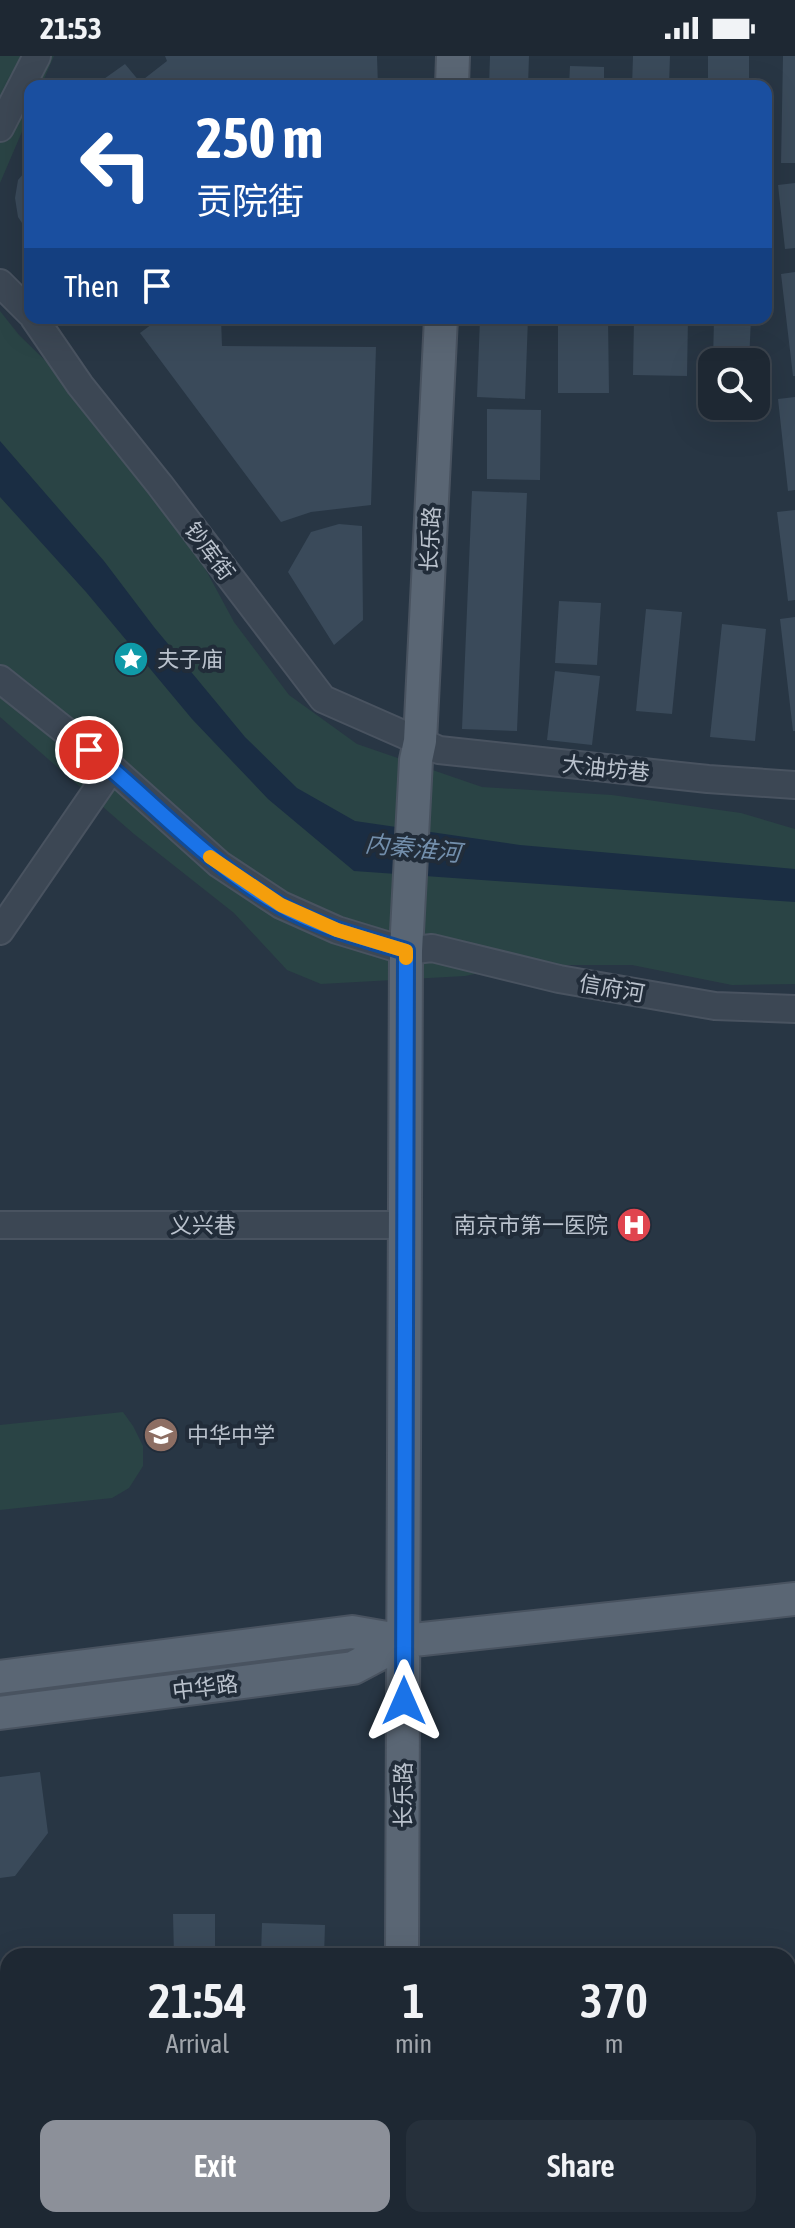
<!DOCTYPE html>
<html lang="en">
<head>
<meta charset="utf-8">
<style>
  body { margin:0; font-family:"Asap Condensed","Noto Sans SC",sans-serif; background:#26303b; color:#f1f3f6; height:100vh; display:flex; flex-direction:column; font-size:30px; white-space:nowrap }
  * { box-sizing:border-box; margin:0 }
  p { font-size:26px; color:#a1a6ac }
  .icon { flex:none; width:44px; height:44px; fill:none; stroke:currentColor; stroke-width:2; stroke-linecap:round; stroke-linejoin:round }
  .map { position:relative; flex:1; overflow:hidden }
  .drawer { position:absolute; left:0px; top:1892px; width:796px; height:280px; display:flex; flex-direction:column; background:#1e2833; border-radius:24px 24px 0 0; box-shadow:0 8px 32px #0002,0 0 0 2px #3c444e }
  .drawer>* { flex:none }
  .guide { position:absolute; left:24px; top:24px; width:748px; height:244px; border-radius:16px; box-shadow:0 8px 32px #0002,0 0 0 2px #3c444e; background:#1a4fa0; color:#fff; overflow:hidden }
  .buttons { position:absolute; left:698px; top:292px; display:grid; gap:16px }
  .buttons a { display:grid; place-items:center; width:72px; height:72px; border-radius:16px; background:#1e2833; box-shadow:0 8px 32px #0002,0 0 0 2px #3c444e; font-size:40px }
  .pin { position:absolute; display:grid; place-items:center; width:68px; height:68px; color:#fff; margin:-34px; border:4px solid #fff; border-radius:50%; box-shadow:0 2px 8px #0007 }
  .me { position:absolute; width:88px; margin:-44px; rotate:0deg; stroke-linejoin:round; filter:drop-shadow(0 0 6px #0008) }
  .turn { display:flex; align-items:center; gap:28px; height:168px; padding:0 40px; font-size:36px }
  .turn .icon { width:104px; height:104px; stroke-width:2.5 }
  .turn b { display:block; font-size:56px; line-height:68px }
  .then { display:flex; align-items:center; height:76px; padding:0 40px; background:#0003; gap:16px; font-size:30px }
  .eta { display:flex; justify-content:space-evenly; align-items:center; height:136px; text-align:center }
  .eta b { font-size:48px; font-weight:600; line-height:56px }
  .action { display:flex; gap:16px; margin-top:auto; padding:16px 40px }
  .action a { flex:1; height:92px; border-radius:16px; background:#8c9099; color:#fff; font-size:32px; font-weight:600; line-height:92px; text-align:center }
  .action a+a { background:#26303b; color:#f1f3f6 }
  .status { display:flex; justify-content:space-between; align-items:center; height:56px; padding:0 40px; background:#1e2833; direction:ltr }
  .status svg { height:22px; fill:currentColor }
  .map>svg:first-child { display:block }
  .green { fill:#2a4445 }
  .water { fill:#1a2d43 }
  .building { fill:#3a4a5a }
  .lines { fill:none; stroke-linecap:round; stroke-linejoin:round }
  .minor-casing { stroke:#495360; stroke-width:30 }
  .major-casing { stroke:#495360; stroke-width:36 }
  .minor { stroke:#3c4754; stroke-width:26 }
  .major { stroke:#5a6674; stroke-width:32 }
  .route-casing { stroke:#114b97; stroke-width:20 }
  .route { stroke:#1a73e8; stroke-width:14 }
  .slow { stroke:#f59e0b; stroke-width:14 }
  .labels { text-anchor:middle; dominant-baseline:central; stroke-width:8; stroke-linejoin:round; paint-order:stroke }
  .street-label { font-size:22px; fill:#bac2cd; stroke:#212c39 }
  .poi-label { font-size:22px; fill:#bac2cd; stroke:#212c39; text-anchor:start }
  .water-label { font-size:24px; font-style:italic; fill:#738fac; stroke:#212c39 }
</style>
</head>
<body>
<div class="status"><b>21:53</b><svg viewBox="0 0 49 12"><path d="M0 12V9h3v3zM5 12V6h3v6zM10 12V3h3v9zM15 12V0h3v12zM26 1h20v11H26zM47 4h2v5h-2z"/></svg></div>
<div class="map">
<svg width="795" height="2172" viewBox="0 0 795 2172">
  <rect width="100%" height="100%" fill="#283644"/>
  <!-- green -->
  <path class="green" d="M 0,0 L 54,0 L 41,30 L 30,30 L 30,57 L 0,127 Z
    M 0,255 L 19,279 L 54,313 L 188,481 L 234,566 L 289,639 L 357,688 L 482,731 L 612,739 L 741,757 L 795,773 L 795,928 L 732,929 L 632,909 L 517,909 L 465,920 L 321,928 L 287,914 L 234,857 L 134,778 L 0,661 Z
    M 123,1356 L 133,1370 L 143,1390 L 143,1410 L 129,1432 L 112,1442 L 0,1454 L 0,1369 Z
    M 125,2164 L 248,2164 L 248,2172 L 125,2172 Z"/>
  <!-- water -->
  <path class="water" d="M 0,385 L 104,505 L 154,571 L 245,681 L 297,732 L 355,765 L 520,789 L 795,813 L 795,846 L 354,815 L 268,743 L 192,663 L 86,536 L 0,441 Z"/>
  <!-- building -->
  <path class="building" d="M 165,0 L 377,0 L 378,30 L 94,30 L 125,8 L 140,26 L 167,5 Z
    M 490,0 L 529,0 L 528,30 L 489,30 Z
    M 633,0 L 670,0 L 669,30 L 632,30 Z
    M 708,0 L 749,0 L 749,30 L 708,30 Z
    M 783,0 L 795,0 L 795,107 L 781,107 Z
    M 570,10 L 604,11 L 604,30 L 569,30 Z
    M 30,110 L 30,179 L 18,161 L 15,142 L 18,124 Z
    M 795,127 L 795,192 L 785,193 L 778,129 Z
    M 795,216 L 795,320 L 793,320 L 781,218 Z
    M 160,262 L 221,262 L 222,290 L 376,291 L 371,449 L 311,456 L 281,466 L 140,277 Z
    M 480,262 L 528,262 L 525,343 L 477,341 Z
    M 558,262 L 608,262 L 609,337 L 558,337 Z
    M 634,262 L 688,262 L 687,320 L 633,319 Z
    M 714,262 L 751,262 L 749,306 L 713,306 Z
    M 795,341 L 795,434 L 788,435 L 778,343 Z
    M 487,353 L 541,354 L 540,424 L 487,423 Z
    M 472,435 L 527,437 L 517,675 L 462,673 Z
    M 795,454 L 795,544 L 788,545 L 777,456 Z
    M 339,468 L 362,470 L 363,564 L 334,589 L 288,516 L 311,476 Z
    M 559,545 L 601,547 L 597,609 L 555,607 Z
    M 646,553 L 682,556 L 672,658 L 636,655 Z
    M 795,561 L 795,675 L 793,675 L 780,563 Z
    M 722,568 L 766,573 L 755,685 L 710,681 Z
    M 555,615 L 600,620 L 592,689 L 547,684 Z
    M 40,1716 L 48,1777 L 15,1820 L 0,1822 L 0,1721 Z
    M 173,1858 L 215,1858 L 215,1900 L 174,1900 Z
    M 262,1867 L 325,1869 L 324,1900 L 261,1900 Z
    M 84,1890 L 85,1900 L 32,1900 L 32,1895 Z
    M 262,2164 L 310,2164 L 310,2172 L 262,2172 Z"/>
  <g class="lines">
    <!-- minor casing -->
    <g class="minor-casing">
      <path id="minor" d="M 0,72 L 37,0
        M 0,227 L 30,257
        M 34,262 L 80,329 L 160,429 L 323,643 L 439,694 L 708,723 L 795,729
        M 0,623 L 112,712 L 219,808 L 281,849 L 337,874 L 406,895 L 432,892 L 559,923 L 715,950 L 795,953
        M 0,875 L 112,712
        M 0,1169 L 405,1169
        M 788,2057 L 795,2040
        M 788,2127 L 795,2129
        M 788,2161 L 795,2166"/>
    </g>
    <!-- major casing -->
    <g class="major-casing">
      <path id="major" d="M 452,30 L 453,0
        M 0,1621 L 352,1576 L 404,1585 L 795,1543
        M 0,1657 L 353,1612 L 404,1585
        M 402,1900 L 406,895 L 416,704 L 420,685 L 441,262
        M 397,2172 L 397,2164"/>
    </g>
    <!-- minor -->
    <use href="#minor" class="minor"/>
    <!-- major -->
    <use href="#major" class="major"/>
  </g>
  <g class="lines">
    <!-- route casing -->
    <g class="route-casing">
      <path id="route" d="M 89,694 C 153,746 208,808 280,849 C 319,871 363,882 406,895 L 404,1645"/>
    </g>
    <!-- route -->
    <use href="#route" class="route"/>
    <!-- slow -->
    <path class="slow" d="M 210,801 L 281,849 L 337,874 L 406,895 L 406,902"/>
  </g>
  <!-- icons -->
  <defs>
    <g id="sight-disc" transform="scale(1.8)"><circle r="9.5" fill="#0f9aa8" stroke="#212c39"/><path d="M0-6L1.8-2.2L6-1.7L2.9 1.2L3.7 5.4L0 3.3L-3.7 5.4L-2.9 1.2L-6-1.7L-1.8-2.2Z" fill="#fff"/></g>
    <g id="hospital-disc" transform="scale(1.8)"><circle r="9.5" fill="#e0444e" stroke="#212c39"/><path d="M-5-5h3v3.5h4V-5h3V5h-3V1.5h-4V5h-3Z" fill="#fff"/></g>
    <g id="school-disc" transform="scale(1.8)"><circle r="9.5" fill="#8d6e63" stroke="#212c39"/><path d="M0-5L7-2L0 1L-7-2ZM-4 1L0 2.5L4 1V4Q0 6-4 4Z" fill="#fff"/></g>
  </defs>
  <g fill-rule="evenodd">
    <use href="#sight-disc" x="131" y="603"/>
    <use href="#hospital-disc" x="634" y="1169"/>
    <use href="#school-disc" x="161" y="1379"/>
  </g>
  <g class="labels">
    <!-- street labels -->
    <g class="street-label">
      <text transform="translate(430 483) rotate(-87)">长乐路</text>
      <text transform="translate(210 495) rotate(53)">钞库街</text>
      <text transform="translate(606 712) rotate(6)">大油坊巷</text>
      <text transform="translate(612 932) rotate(10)">信府河</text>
      <text x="203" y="1169">义兴巷</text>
      <text transform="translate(205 1631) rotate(-7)">中华路</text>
      <text transform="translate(403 1739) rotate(-90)">长乐路</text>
    </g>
    <!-- poi labels -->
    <g class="poi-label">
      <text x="157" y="603">夫子庙</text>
      <text x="608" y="1169" text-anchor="end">南京市第一医院</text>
      <text x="187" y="1379">中华中学</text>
    </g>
    <!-- water labels -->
    <g class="water-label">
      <text transform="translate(413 792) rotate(6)">内秦淮河</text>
    </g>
  </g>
</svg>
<div class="buttons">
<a><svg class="icon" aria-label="search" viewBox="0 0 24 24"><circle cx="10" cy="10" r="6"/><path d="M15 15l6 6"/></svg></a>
</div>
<div class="pin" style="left:89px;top:694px;background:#d93025"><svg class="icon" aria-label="arrive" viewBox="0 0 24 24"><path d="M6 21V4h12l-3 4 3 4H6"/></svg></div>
<svg class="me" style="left:404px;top:1645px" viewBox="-20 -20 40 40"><path d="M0-17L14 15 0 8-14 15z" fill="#1a73e8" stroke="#fff" stroke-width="4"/></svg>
<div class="guide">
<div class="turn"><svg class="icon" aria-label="left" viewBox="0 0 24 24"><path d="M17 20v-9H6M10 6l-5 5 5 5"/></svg><div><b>250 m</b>贡院街</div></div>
<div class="then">Then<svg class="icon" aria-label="arrive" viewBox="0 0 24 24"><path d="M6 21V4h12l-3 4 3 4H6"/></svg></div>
</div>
<section class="drawer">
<div class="eta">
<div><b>21:54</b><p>Arrival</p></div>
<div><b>1</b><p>min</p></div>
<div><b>370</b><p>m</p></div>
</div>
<div class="action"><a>Exit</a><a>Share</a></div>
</section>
</div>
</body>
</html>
